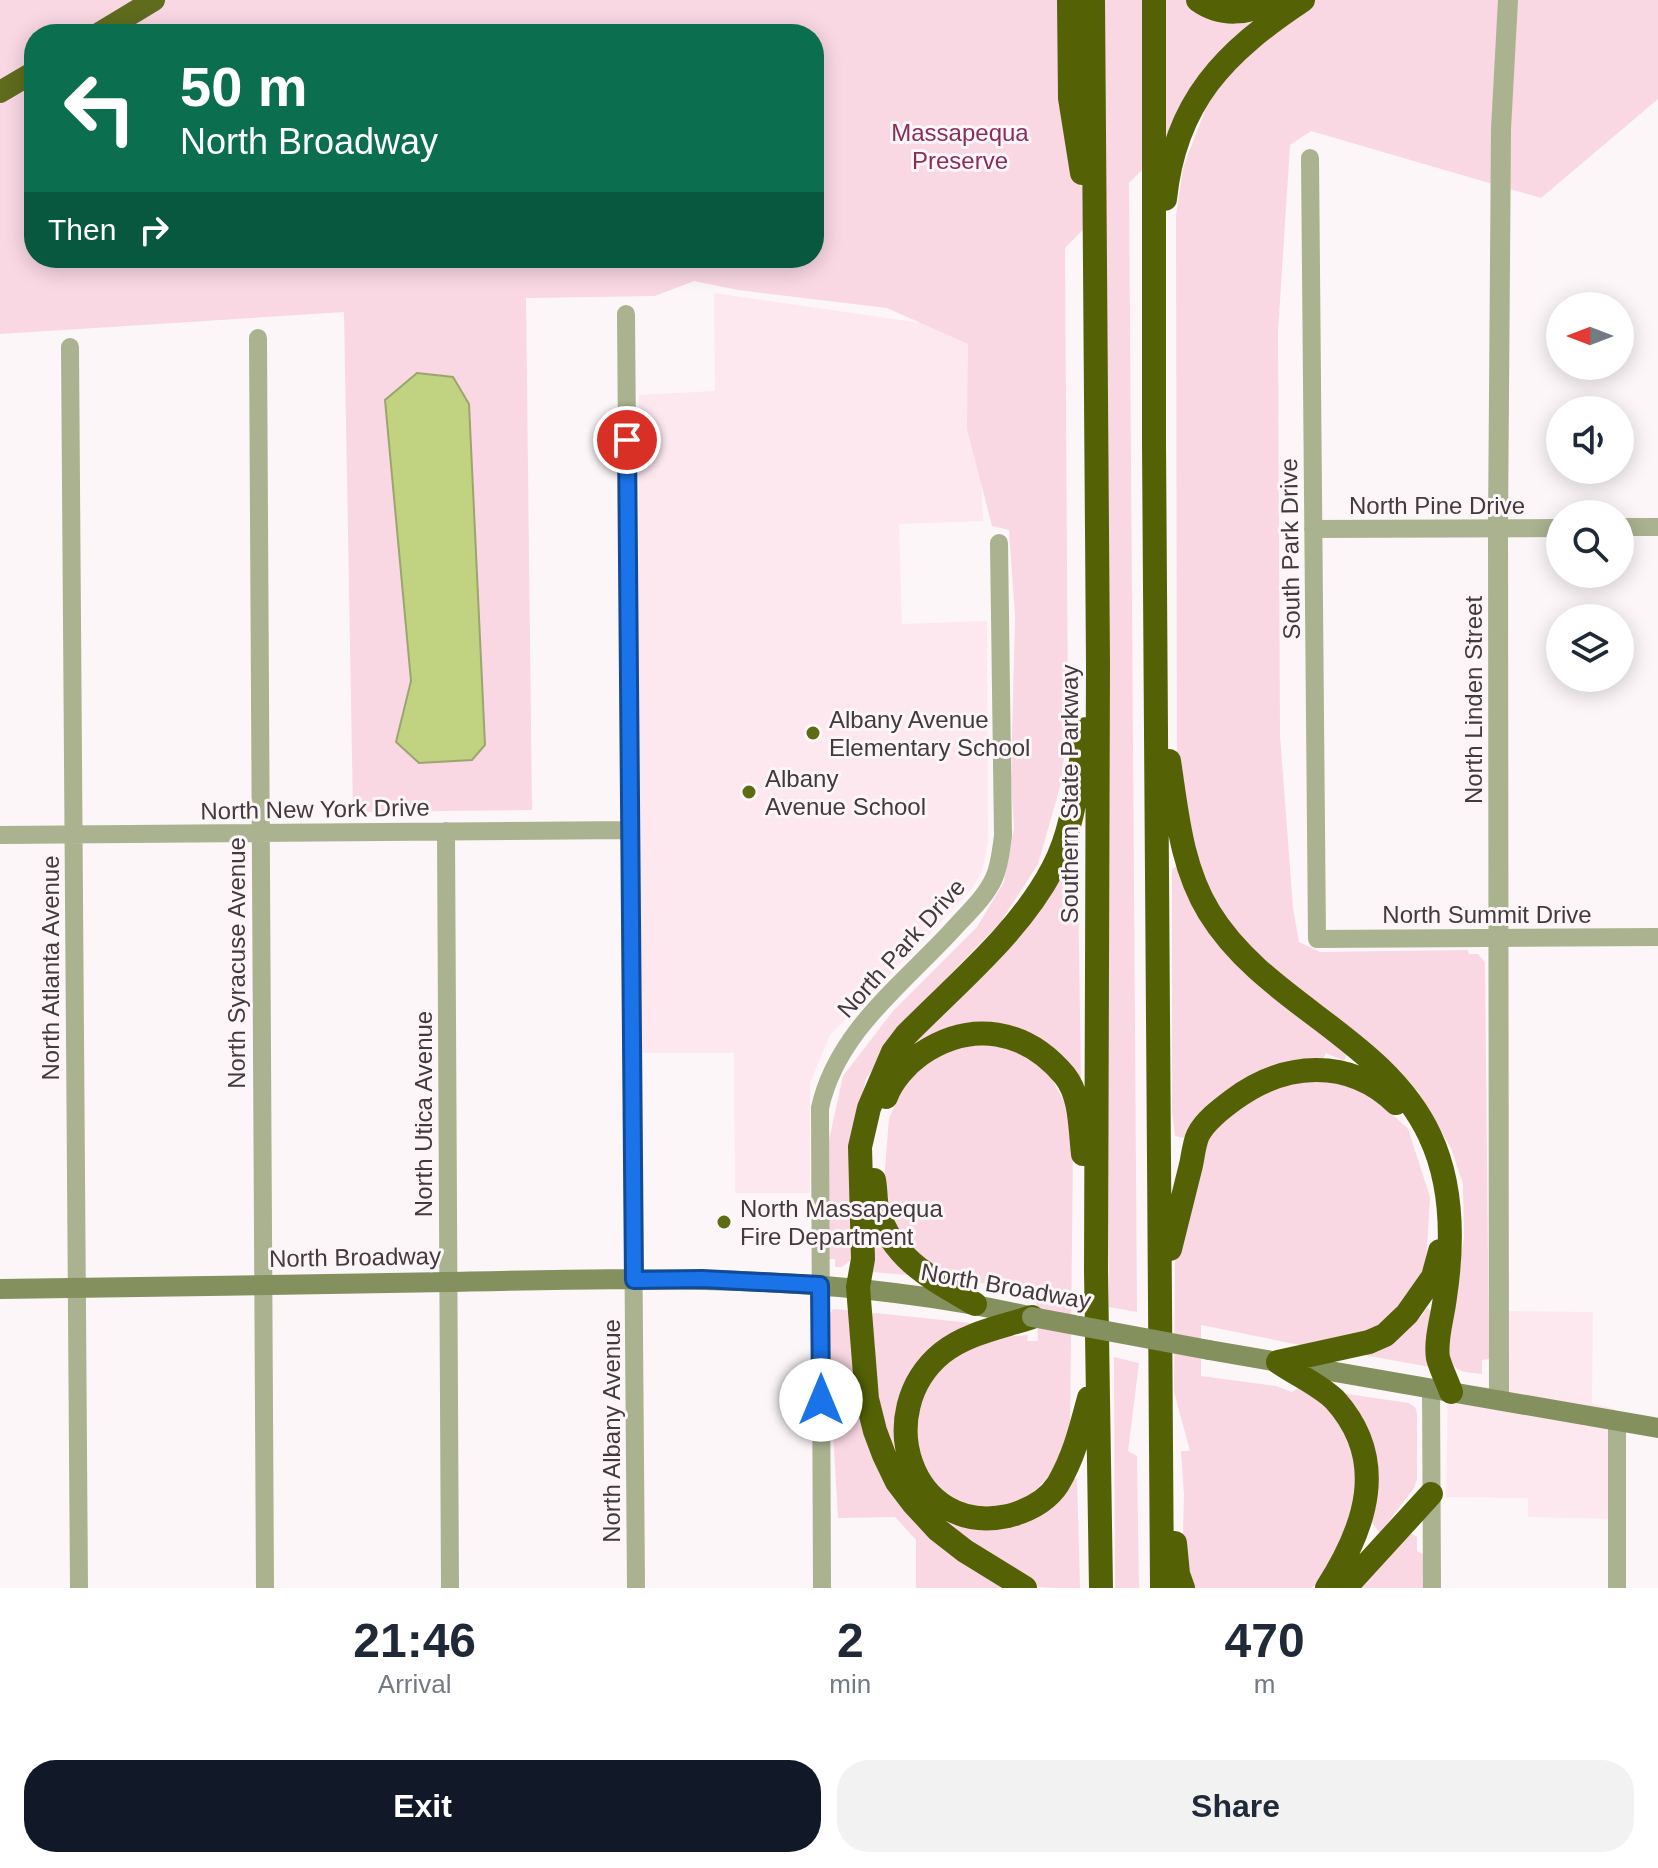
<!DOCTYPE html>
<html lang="en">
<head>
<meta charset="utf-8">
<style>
  body { margin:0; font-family:Arial,sans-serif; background:#f2f2f3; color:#1f2937; height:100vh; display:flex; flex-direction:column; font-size:30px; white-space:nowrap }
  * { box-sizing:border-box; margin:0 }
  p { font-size:26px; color:#747a83 }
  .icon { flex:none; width:44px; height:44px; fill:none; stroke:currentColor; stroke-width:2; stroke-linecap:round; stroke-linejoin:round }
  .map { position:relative; height:1588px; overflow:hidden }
  .details { display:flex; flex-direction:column; background:#fff; flex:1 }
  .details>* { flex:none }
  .guide { position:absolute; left:24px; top:24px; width:800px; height:244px; border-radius:32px; box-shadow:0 4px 20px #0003; background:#0b6e4f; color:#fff; overflow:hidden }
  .needle { width:52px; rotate:270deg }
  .controls { position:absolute; left:1546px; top:292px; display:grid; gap:16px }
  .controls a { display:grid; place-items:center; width:88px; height:88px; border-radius:50%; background:#fff; box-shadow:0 4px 20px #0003; font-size:40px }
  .pin { position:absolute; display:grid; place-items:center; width:68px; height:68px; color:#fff; margin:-34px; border:4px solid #fff; border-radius:50%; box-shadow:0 2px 8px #0007 }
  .me { position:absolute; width:88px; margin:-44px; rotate:0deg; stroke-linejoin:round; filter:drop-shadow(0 0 6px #0008) }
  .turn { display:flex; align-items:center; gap:28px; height:168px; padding:0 24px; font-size:36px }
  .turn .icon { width:104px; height:104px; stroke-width:2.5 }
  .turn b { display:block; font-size:56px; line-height:68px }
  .then { display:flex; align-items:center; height:76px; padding:0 24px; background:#0003; gap:16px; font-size:30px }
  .eta { display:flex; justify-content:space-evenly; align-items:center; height:136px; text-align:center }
  .eta b { font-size:48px; font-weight:800; line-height:56px }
  .cta { display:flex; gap:16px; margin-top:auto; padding:16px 24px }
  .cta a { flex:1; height:92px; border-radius:32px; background:#111827; color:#fff; font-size:32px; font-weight:800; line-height:92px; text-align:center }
  .cta a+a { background:#f2f2f3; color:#1f2937 }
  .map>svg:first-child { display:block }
  .built { fill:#fee8f0 }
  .green { fill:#f9d7e3; fill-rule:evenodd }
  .water { fill:#c1d381; stroke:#9ca56d; stroke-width:2 }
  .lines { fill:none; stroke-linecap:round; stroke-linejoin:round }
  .minor { stroke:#aab290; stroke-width:18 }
  .tertiary { stroke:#aab290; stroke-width:20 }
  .secondary { stroke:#84905d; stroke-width:20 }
  .trunk { stroke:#5f6c1e; stroke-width:22 }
  .motorway { stroke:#546205; stroke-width:24 }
  .secondary-bridge { stroke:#84905d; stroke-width:20 }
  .route-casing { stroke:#114b97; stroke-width:20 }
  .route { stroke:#1a73e8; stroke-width:14 }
  .poi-dot { fill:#5d6b15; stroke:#fcf6f8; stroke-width:3 }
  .labels { text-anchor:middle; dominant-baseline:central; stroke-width:6; stroke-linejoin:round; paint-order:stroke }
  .park-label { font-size:24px; fill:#8c2c59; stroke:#fcf6f8 }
  .street-label { font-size:24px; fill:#44393d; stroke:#fcf6f8 }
  .poi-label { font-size:24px; fill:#44393d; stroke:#fcf6f8; text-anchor:start }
</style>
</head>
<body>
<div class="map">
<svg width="1658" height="1588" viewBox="0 0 1658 1588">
  <rect width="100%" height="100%" fill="#fcf6f8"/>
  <!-- built -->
  <path class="built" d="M 714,293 L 977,331 L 983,521 L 899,524 L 902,624 L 987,621 L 988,842 L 982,871 L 973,887 L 930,934 L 830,1035 L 810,1083 L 810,1193 L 735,1193 L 734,1053 L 638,1053 L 639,395 L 715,391 Z
    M 1506,1311 L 1593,1312 L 1592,1403 L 1615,1409 L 1616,1519 L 1528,1517 L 1528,1498 L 1446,1497 L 1448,1386 L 1505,1387 Z"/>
  <!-- green -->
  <path class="green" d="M 0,0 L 1658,0 L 1658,99 L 1541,198 L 1311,131 L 1290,145 L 1278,332 L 1280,735 L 1293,908 L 1299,942 L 1320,952 L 1468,950 L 1469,954 L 1478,954 L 1485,962 L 1489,1359 L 1482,1360 L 1482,1374 C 1457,1371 1455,1373 1446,1348 L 1464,1237 L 1463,1184 L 1451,1148 L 1418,1092 L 1383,1060 L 1271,972 L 1223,921 L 1190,857 L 1177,796 L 1176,216 L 1183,168 L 1207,105 L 1129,183 L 1137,1312 L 1109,1307 L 1102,210 L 1065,248 L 1068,723 L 1061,783 L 1038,864 L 1000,923 L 904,1022 L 866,1079 L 852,1141 L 851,1260 L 842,1267 L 835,1267 L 835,1259 L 828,1259 L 829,1140 L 843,1076 L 893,1011 L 977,927 L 1004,882 L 1014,828 L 1011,780 L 1015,616 L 1009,530 L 992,526 L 967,429 L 968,344 L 887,308 L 738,290 L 694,281 L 655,296 L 526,298 L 532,810 L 353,812 L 344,312 L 0,334 ZM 34,34 L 814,34 L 814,258 L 34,258 Z
    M 1074,852 L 1078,885 L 1081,1084 L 1043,1044 L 910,1048 L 1067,853 Z
    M 1177,865 L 1206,925 L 1348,1051 L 1344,1061 L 1326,1053 L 1322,1061 L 1185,1138 L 1175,1136 L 1172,1112 L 1172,870 Z
    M 955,1041 L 1002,1042 L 1044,1065 L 1064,1101 L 1073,1150 L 1070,1427 C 1067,1438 1065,1453 1060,1462 C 1056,1469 1049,1475 1044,1481 C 982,1556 872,1471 925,1385 C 937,1365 944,1353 967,1344 C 984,1336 1009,1337 1028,1335 L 1027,1341 L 1038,1341 L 1036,1293 L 954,1278 L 924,1264 L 898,1235 L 884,1182 L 889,1118 L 914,1067 Z
    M 1315,1076 L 1368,1092 L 1408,1129 L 1430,1197 L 1426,1265 L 1398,1311 L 1355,1341 L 1310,1347 L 1201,1325 L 1201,1376 L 1276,1386 L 1292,1392 L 1298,1388 C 1318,1399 1339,1410 1350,1432 C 1373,1477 1348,1555 1312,1588 L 1190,1588 L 1182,1570 L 1184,1495 L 1181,1451 L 1190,1451 L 1174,1392 L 1175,1254 L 1205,1135 L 1256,1091 Z
    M 867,1184 L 908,1271 L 907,1275 L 862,1271 Z
    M 1427,1308 L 1433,1311 L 1430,1367 L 1364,1355 L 1410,1318 L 1420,1318 Z
    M 833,1309 L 847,1310 L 853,1315 L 884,1474 L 1014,1588 L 916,1588 L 916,1540 L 895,1517 L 838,1518 L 829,1359 L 829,1315 Z
    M 876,1313 L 980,1324 C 949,1335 920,1352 905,1382 C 870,1453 923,1536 1003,1527 C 1039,1523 1052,1485 1077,1478 L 1080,1588 C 1068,1588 1048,1588 1038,1587 C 1021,1580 1007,1565 991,1557 C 926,1522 879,1468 871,1391 C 869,1367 871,1342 871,1317 L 872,1314 Z
    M 1114,1357 L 1139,1363 L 1128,1451 L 1137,1456 L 1139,1588 L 1115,1588 Z
    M 1340,1393 L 1409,1403 L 1415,1407 L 1417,1413 L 1417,1479 L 1414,1488 L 1380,1533 L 1369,1518 Z
    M 1411,1533 L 1417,1537 L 1417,1551 L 1426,1556 L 1426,1588 L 1355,1588 Z"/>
  <!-- water -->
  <path class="water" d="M 417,373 L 453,377 L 469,404 L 485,745 L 472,760 L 419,763 L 396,742 L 411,681 L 385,400 Z"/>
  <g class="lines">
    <!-- minor -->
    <path class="minor" d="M 1310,158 L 1317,939 L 1658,937
      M 626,314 L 636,1588
      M 258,338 L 265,1588
      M 70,347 L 79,1588
      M 1620,527 L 1658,527
      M 1313,529 L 1560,528
      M 446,831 L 450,1588
      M 0,835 L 630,830
      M 1431,1389 L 1432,1588
      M 822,1588 L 820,1108 C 837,1030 906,982 957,925 C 970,911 986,896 994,878 C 1000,865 1001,849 1003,836 L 999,543
      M 1617,1588 L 1617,1421"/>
    <!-- tertiary -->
    <path class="tertiary" d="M 1499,1400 L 1498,528 L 1501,129 L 1508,0"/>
    <!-- secondary -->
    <path class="secondary" d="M 0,1289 C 149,1287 299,1285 448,1282 C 643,1278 841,1272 1032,1317
      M 1209,1350 L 1658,1428"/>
    <!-- trunk -->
    <path class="trunk" d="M 98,34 L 154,0
      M 0,92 L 34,72"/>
    <!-- motorway -->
    <path class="motorway" d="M 1069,0 L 1070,98 L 1082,173
      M 1093,0 L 1098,664 L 1096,1271 L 1101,1588
      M 1154,0 L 1154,445 L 1162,1588
      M 1198,0 C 1220,16 1249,15 1271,0
      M 1165,199 C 1175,101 1225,52 1303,0
      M 1169,761 C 1177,813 1181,866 1209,912 C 1265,1004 1384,1037 1430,1136 C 1453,1185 1453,1244 1445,1297 C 1443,1316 1435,1339 1438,1358 C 1441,1369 1447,1381 1451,1392
      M 886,1097 C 892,1080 907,1064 921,1054 C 971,1020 1026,1029 1065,1076 C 1081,1096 1080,1129 1083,1154
      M 874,1180 C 876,1190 875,1202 878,1211 C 893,1260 934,1280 975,1304
      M 1170,1249 C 1177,1221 1184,1193 1191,1165 C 1193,1156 1194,1144 1198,1135 C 1205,1121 1221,1109 1233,1100 C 1284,1062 1348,1057 1396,1103
      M 1032,1317 C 1002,1327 967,1333 942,1353 C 871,1411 910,1537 1008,1516 C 1027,1511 1047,1501 1058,1484 C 1074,1457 1081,1428 1089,1398
      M 1278,1362 L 1369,1342 L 1385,1335 L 1407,1314 L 1433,1277 L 1440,1251
      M 1278,1362 C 1295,1374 1320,1385 1335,1400 C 1389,1460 1366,1527 1327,1588
      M 1175,1543 L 1178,1574 L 1183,1588
      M 1025,1588 L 965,1551 L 938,1530 L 913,1503 L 897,1482 L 884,1455 L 875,1431 L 867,1399 L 858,1287 L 863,1259 L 860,1147 L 869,1108 L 893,1052 L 906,1035 C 957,983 1019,933 1053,868 C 1075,827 1078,774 1086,729
      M 1345,1588 L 1431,1494"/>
    <!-- secondary-bridge -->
    <path class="secondary-bridge" d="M 1032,1317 L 1209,1350"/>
  </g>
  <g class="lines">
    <!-- route casing -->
    <g class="route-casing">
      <path id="route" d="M 627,440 L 634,1280 L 702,1279 L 820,1285 L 821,1400"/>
    </g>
    <!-- route -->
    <use href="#route" class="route"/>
  </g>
  <!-- markers -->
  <g class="poi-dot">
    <circle cx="813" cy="733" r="8"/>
    <circle cx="749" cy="792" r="8"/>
    <circle cx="724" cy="1222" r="8"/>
  </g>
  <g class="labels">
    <!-- park labels -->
    <g class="park-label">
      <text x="960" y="132">Massapequa<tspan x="960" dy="28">Preserve</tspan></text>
    </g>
    <!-- street labels -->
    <g class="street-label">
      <text x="1437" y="505">North Pine Drive</text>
      <text transform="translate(1290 549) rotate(-91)">South Park Drive</text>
      <text transform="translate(1473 700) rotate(-90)">North Linden Street</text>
      <text transform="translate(1069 794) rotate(-90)">Southern State Parkway</text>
      <text transform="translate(315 809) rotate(-1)">North New York Drive</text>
      <text x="1487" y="914">North Summit Drive</text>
      <text transform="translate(901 948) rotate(-48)">North Park Drive</text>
      <text transform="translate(236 963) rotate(-90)">North Syracuse Avenue</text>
      <text transform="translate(50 968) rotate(-90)">North Atlanta Avenue</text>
      <text transform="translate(423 1114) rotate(-90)">North Utica Avenue</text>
      <text transform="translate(355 1257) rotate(-1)">North Broadway</text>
      <text transform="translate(1006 1286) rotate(10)">North Broadway</text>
      <text transform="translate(611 1431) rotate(-90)">North Albany Avenue</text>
    </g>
    <!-- poi labels -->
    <g class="poi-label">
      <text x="829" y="719">Albany Avenue<tspan x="829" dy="28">Elementary School</tspan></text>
      <text x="765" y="778">Albany<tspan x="765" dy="28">Avenue School</tspan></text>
      <text x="740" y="1208">North Massapequa<tspan x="740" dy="28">Fire Department</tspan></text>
    </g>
  </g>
</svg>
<div class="controls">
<a><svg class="needle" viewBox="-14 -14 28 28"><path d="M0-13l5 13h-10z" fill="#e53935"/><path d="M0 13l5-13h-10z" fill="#747a83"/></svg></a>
<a><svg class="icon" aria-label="sound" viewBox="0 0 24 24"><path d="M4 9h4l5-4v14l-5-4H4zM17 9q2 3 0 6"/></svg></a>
<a><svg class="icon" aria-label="search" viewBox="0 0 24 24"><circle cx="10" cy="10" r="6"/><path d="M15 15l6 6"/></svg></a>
<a><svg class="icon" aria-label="layers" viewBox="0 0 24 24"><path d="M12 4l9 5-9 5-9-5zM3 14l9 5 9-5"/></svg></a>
</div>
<div class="pin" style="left:627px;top:440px;background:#d93025"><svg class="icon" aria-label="arrive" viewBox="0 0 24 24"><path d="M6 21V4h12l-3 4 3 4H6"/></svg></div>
<svg class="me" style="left:821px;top:1400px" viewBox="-20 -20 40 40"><circle r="19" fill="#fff"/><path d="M0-13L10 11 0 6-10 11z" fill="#1a73e8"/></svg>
<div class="guide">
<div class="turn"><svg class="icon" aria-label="left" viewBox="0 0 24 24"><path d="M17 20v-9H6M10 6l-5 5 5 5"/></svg><div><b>50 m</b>North Broadway</div></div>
<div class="then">Then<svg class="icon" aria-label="right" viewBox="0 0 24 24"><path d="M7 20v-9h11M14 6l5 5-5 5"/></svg></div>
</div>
</div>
<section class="details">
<div class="eta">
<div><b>21:46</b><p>Arrival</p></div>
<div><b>2</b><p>min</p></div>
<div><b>470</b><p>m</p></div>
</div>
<div class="cta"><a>Exit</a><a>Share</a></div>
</section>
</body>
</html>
